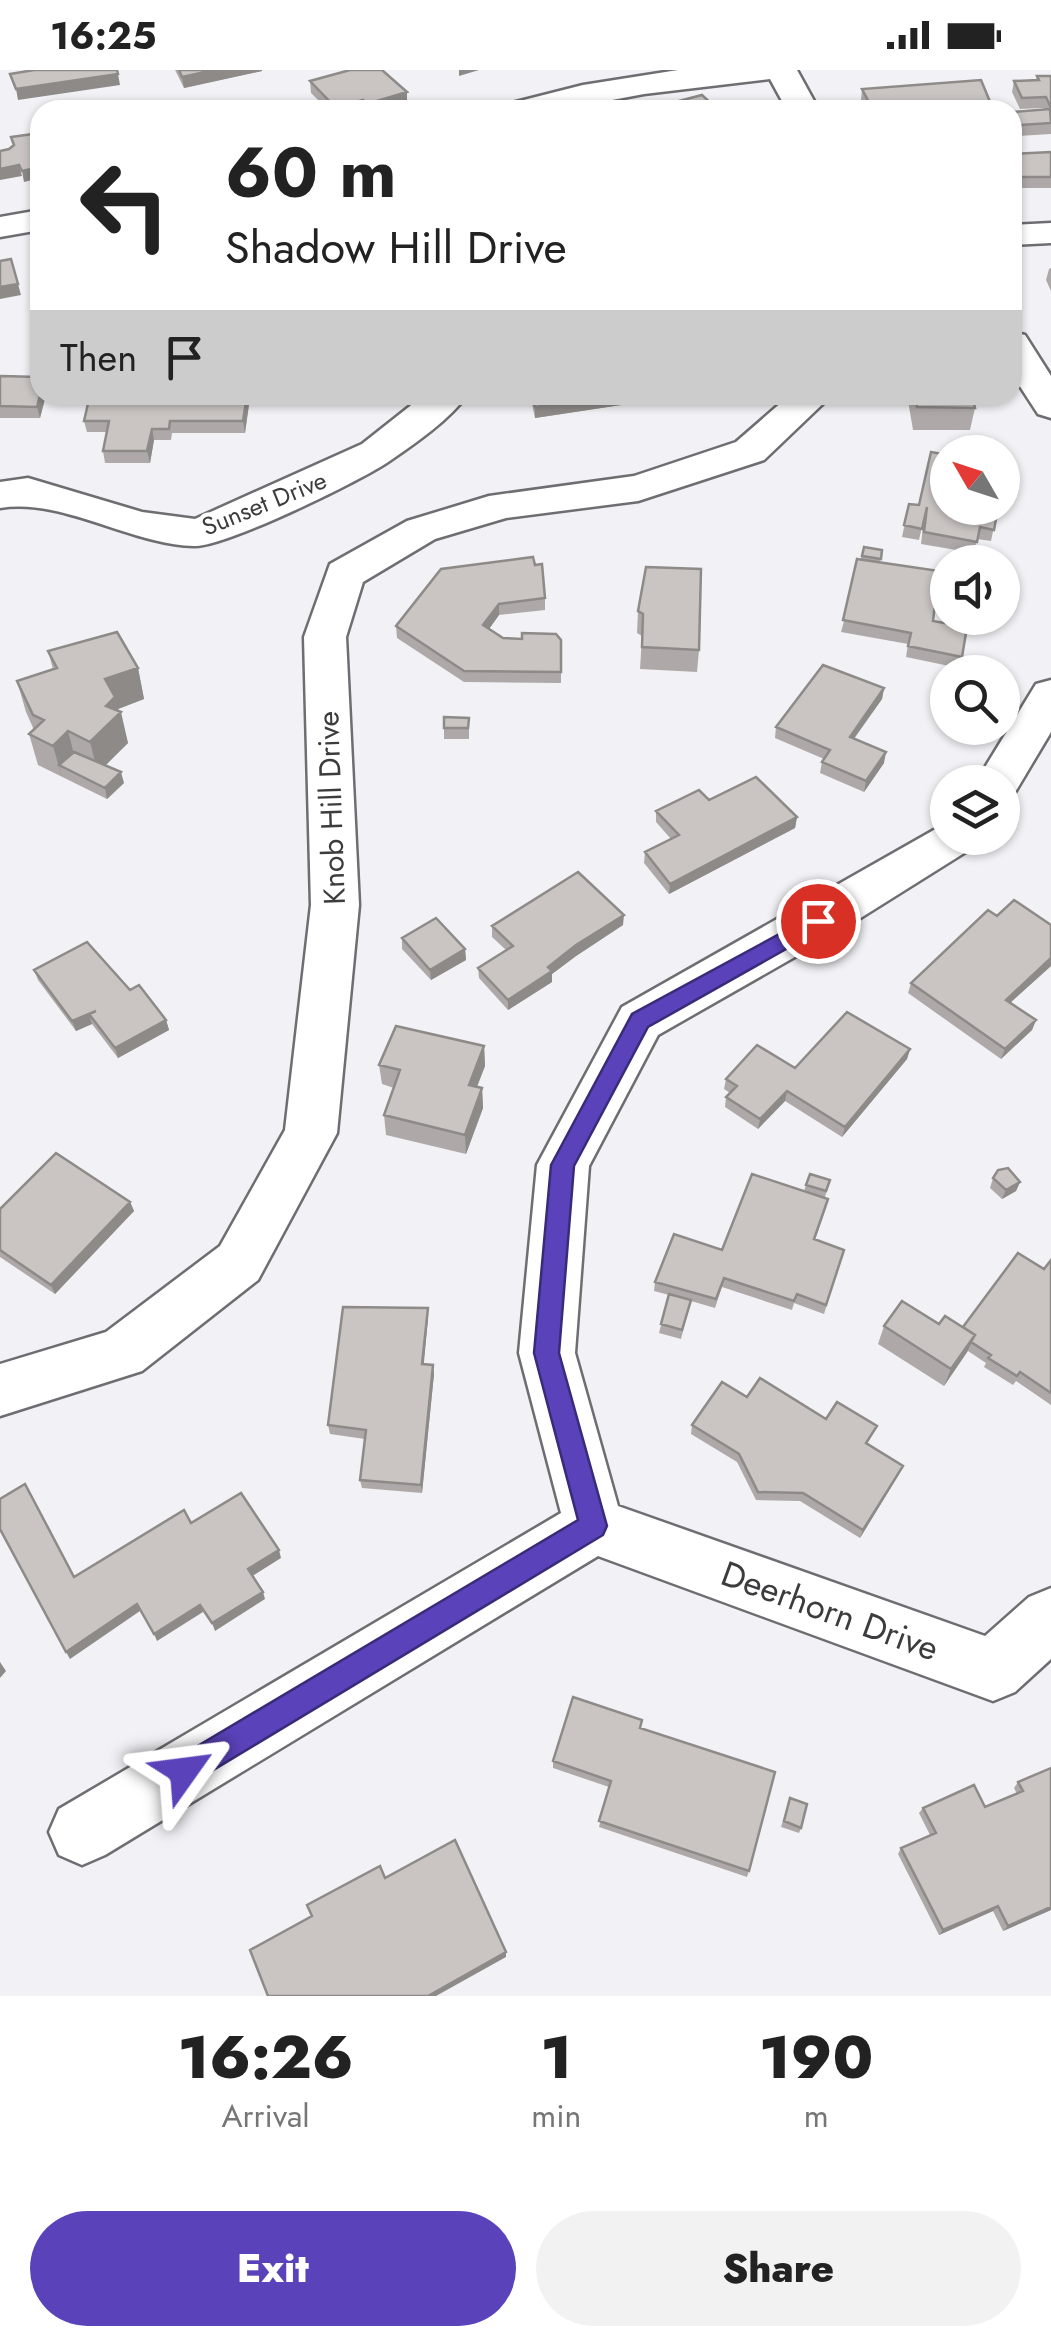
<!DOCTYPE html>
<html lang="en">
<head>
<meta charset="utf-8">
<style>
  body { margin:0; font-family:Jost,sans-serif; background:#f2f2f2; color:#222; height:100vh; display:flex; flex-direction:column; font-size:38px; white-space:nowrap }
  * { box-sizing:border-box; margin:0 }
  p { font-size:32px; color:#767676 }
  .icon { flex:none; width:55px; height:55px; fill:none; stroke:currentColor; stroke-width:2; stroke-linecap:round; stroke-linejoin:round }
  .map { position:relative; height:1926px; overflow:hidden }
  .sheet { display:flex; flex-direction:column; background:#fff; flex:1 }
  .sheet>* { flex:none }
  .guide { position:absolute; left:30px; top:30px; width:992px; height:305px; border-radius:30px; box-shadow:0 2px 8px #0004; background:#fff; color:#222; overflow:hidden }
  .needle { width:65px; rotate:309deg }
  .buttons { position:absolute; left:930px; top:365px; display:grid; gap:20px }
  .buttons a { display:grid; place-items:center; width:90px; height:90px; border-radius:50%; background:#fff; box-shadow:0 2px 8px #0004; font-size:50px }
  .pin { position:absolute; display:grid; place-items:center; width:85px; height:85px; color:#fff; margin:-42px; border:5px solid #fff; border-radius:50%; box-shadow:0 2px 10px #0007 }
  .me { position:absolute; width:110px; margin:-55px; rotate:59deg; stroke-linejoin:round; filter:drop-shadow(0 0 8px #0008) }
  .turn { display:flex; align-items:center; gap:35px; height:210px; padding:0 30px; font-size:45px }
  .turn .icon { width:130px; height:130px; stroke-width:2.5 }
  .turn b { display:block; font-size:70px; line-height:85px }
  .then { display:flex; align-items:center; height:95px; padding:0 30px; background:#0003; gap:20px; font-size:38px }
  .eta { display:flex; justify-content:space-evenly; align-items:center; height:170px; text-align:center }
  .eta b { font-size:60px; font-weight:800; line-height:70px }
  .button { display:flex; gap:20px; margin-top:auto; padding:20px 30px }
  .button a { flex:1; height:115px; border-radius:60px; background:#5a42ba; color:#fff; font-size:40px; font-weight:800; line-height:115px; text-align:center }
  .button a+a { background:#f2f2f2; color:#222 }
  .status { display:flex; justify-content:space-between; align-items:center; height:70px; padding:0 50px; background:#fff; direction:ltr }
  .status svg { height:28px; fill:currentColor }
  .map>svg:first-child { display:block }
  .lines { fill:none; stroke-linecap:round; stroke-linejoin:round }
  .street-casing { stroke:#6e6e72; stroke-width:5 }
  .street { fill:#fff; fill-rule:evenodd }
  .wall { fill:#aea9a8 }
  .shaded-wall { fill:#8d8a88 }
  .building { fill:#cac5c3; stroke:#8d8a88; stroke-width:2.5 }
  .route { fill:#5a42ba; stroke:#3a2b79; stroke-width:2.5 }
  .labels { text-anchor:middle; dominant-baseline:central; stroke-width:8; stroke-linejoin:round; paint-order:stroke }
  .far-street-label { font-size:25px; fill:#3c3c3e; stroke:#fff }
  .street-label { font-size:30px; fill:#3c3c3e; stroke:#fff }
  .near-street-label { font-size:35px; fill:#3c3c3e; stroke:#fff }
</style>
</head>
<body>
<div class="status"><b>16:25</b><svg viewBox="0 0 49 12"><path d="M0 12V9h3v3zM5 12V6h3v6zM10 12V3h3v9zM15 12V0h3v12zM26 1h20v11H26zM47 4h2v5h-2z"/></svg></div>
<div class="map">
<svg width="1051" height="1926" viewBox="0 0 1051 1926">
  <rect width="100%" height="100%" fill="#f2f2f6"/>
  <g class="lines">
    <!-- street casing -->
    <g class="street-casing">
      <path id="street" d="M 678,0 L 797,0 L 819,40 L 787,40 L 770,9 L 644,24 L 559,40 L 507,40 L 512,33 L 583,15 Z
        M 40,140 L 40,160 L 0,167 L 0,147 Z
        M 1051,153 L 1051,173 L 1012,175 L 1012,155 Z
        M 1012,262 L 1025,265 L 1051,306 L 1051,348 L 1038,344 L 1012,304 Z
        M 424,325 L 467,325 C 450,349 416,373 391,390 C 363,410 225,477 194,476 C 128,474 64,428 0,438 L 0,412 L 28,408 L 142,442 L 195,449 L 362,374 Z
        M 790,325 L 832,325 L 764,390 L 638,431 L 506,448 L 435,469 L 363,512 L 346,567 L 359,835 L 337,1063 L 258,1210 L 142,1301 L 0,1346 L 0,1294 L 106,1262 L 220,1176 L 285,1060 L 311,835 L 304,567 L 330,494 L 407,451 L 489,426 L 634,406 L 736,372 Z
        M 1051,610 L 1051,662 L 1014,724 L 1002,727 L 1002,712 L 976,712 L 1036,614 Z
        M 948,752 L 948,768 L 976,768 L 969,780 L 835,864 L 658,965 L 589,1096 L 575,1283 L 618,1436 L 985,1566 L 1029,1527 L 1051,1518 L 1051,1589 L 1015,1622 L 993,1631 L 598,1486 L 105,1785 L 82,1795 L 59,1785 L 49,1762 L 59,1739 L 561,1443 L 519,1283 L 537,1095 L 622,937 Z"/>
    </g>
    <!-- street -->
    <use href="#street" class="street"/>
  </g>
  <!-- wall -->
  <path class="wall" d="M 175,0 L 262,0 L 262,1 L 184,18 Z
    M 1037,6 L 1051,6 L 1051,64 L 1018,66 L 1012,57 L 1013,42 L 1044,40 L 1043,38 L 1020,39 L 1012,22 L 1014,11 L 1036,10 Z
    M 310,11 L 407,33 L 385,40 L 328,40 L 311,23 Z
    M 862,19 L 991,34 L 990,40 L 866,40 L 861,30 Z
    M 1051,82 L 1051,118 L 1012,118 L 1012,84 Z
    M 1051,198 L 1051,221 L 1046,210 L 1049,199 Z
    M 0,306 L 40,325 L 46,325 L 40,348 L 0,348 Z
    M 90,325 L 250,325 L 250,327 L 245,363 L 172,363 L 171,370 L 154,370 L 150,393 L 105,393 L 103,381 L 107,362 L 87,362 L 84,351 Z
    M 530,325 L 683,325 L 680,331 L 641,326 L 641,332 L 535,348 Z
    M 907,325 L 973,325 L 975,338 L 970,360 L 913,360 Z
    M 909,434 L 948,438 L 998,438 L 991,471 L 977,469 L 974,483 L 921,474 L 924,448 L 919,470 L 902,467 Z
    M 864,477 L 882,480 L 880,492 L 933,551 L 962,587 L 959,598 L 906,587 L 908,574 L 841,562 Z
    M 441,499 L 545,528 L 545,540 L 499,545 L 489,559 L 503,568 L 561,570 L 561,613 L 464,612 L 397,568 L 396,556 Z
    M 638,541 L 699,580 L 697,602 L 640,599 L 642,566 L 637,563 Z
    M 48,581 L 138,598 L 144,629 L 118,639 L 128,673 L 105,695 L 124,713 L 107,729 L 38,695 L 29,664 L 34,660 L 26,642 L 17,611 L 53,599 Z
    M 884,618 L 882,629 L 854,669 L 884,693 L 864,722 L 820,703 L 822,692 L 824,689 L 775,668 L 776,657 Z
    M 469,648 L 469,669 L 444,669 L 444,658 Z
    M 709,730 L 797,747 L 795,758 L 669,824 L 644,793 L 645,782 L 671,769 L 656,752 L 656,741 Z
    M 997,846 L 1051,855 L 1051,896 L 1010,933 L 1036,950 L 1032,960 L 1001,989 L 908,923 L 911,913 Z
    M 623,855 L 576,886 L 552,904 L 552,912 L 508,940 L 479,908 L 478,898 L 506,880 L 492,867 L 492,856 Z
    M 402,868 L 465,879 L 466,890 L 431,910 L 402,879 Z
    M 34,900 L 130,920 L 166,950 L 169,960 L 118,988 L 92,954 L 76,961 L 38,910 Z
    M 484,976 L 485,996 L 477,1017 L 482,1018 L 483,1038 L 466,1084 L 386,1065 L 384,1045 L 394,1018 L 382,1014 L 379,995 Z
    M 910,979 L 907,989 L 842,1067 L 785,1031 L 758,1059 L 725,1037 L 726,1027 L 730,1023 L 724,1019 L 726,1009 Z
    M 993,1108 L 1020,1112 L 1016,1121 L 1002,1129 L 990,1118 Z
    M 830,1110 L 825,1127 L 828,1129 L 826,1138 L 815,1170 L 844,1180 L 824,1244 L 794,1233 L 792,1240 L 722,1217 L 715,1238 L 691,1231 L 681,1269 L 659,1263 L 669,1225 L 654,1221 L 655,1212 L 722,1180 L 804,1121 L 806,1115 Z
    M 130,1132 L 134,1141 L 55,1224 L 0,1187 L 0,1139 Z
    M 1051,1190 L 1051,1335 L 1016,1311 L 1013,1315 L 984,1297 L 986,1293 L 968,1281 L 944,1316 L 878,1274 L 884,1256 L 939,1254 L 963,1257 L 1044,1199 Z
    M 428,1238 L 428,1248 L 423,1294 L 434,1304 L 422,1423 L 362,1418 L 360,1410 L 365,1369 L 330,1364 L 328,1355 Z
    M 747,1327 L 826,1349 L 877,1356 L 867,1374 L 899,1404 L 860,1468 L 800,1431 L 756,1430 L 737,1392 L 691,1364 L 692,1355 Z
    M 641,1658 L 749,1801 L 747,1807 L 599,1757 L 609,1717 L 553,1698 L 553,1691 Z
    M 1051,1698 L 1051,1840 L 1003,1861 L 993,1841 L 939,1865 L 898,1784 L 901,1778 L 930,1765 L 919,1743 L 923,1738 L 985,1737 L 1017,1724 L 1014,1718 L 1018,1712 Z
    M 790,1728 L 801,1758 L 799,1763 L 781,1757 Z"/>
  <!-- shaded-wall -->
  <path class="shaded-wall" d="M 214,0 L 262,0 L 262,1 L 184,18 L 182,7 Z
    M 459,0 L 479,0 L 459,6 Z
    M 118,4 L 120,15 L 18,30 L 16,19 Z
    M 407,22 L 407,33 L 385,40 L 367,40 L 367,34 Z
    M 363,30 L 363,40 L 336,40 L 336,38 Z
    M 19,95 L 22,106 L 0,110 L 0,99 Z
    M 40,97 L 40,108 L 24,112 L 22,101 Z
    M 18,214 L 21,225 L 0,229 L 0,217 Z
    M 40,325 L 46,325 L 40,348 L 37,337 Z
    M 247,325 L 250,325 L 250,327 L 245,363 L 243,351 Z
    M 612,325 L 641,325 L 641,332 L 535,348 L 535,337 Z
    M 152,359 L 154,370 L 150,393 L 147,381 Z
    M 499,534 L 499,545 L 484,566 L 483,555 Z
    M 138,598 L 144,629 L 118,639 L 119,644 L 121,642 L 128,673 L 98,703 L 90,672 L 106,636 L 105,609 Z
    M 884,618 L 882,629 L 847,678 L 850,667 Z
    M 68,661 L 76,692 L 59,695 L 62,707 L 53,676 Z
    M 886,682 L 884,693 L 864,722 L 866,711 Z
    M 121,702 L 124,713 L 107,729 L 105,718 Z
    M 797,747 L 795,758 L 669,824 L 670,814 Z
    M 624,845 L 623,855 L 576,886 L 552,904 L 552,912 L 508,940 L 508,930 L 576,875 Z
    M 465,879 L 466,890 L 431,910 L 430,900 Z
    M 1051,888 L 1051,896 L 1002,940 L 1006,930 Z
    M 96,941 L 89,944 L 92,954 L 76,961 L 72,951 Z
    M 166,950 L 169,960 L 118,988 L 115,978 Z
    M 1036,950 L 1032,960 L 1001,989 L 1005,979 Z
    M 484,976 L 485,996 L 470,1034 L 469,1015 Z
    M 910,979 L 907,989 L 842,1067 L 845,1057 Z
    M 482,1018 L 483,1038 L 466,1084 L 465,1065 Z
    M 787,1021 L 785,1031 L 758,1059 L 760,1049 Z
    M 1020,1112 L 1016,1121 L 1002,1129 L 1006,1120 Z
    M 130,1132 L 134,1141 L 55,1224 L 51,1215 Z
    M 428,1238 L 428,1248 L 423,1303 L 422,1294 Z
    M 975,1265 L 967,1282 L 944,1316 L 951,1299 Z
    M 433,1295 L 434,1304 L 422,1423 L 421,1415 Z
    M 903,1396 L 899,1404 L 860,1468 L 863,1460 Z
    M 279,1480 L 281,1488 L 251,1507 L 248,1499 Z
    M 263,1522 L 265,1529 L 215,1561 L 212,1553 Z
    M 137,1534 L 140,1541 L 70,1589 L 66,1582 Z
    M 200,1535 L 203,1542 L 157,1571 L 154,1564 Z
    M 0,1592 L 6,1601 L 0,1608 Z
    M 998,1836 L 993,1841 L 939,1865 L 943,1860 Z
    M 1051,1837 L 1051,1840 L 1003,1861 L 1008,1856 Z
    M 506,1882 L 506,1887 L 436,1926 L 428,1926 Z"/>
  <!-- building -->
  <path class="building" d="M 34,0 L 117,0 L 118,4 L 16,19 L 10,4 Z
    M 179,0 L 214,0 L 182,7 Z
    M 350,0 L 382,0 L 407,22 L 367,34 L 363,30 L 336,38 L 310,11 Z
    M 1037,6 L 1051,6 L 1051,38 L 1046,27 L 1022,28 L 1014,11 L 1039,10 Z
    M 981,10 L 991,34 L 929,36 L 909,40 L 873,40 L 862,19 Z
    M 702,25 L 718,40 L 669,40 L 664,35 Z
    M 216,34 L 219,40 L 186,40 Z
    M 1050,39 L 1051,53 L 1020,55 L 1013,42 Z
    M 40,63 L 40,97 L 22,101 L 19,95 L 0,99 L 0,81 L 9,79 L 14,75 L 11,67 Z
    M 1051,82 L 1051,107 L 1012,107 L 1012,84 Z
    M 11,189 L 18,214 L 0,217 L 0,191 Z
    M 0,306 L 40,307 L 40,325 L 37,337 L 0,336 Z
    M 90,325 L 247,325 L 243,351 L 170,351 L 169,359 L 152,359 L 147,381 L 103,381 L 109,351 L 84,351 Z
    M 533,325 L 612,325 L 535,337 Z
    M 915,325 L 972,325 L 975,338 L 917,337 Z
    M 931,382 L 948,385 L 948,438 L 998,438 L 994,460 L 980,457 L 977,472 L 924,462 L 927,437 L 922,459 L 904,455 L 909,434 L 919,435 Z
    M 864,477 L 882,480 L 881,489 L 862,486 Z
    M 533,487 L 535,495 L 542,494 L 545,528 L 499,534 L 483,555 L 503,568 L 522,569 L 522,563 L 556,564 L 561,570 L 561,602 L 464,601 L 396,556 L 441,499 Z
    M 857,489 L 939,501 L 933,551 L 967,557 L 962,587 L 908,576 L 911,563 L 843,550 Z
    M 646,497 L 701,499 L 699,580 L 642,577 L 643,544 L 638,541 Z
    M 117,562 L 138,598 L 105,609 L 115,627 L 106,636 L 121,642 L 90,672 L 68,661 L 53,676 L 29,664 L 44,650 L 33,645 L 17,611 L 57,598 L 48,581 Z
    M 823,595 L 884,618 L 850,667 L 886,682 L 866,711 L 822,692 L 830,680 L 776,657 Z
    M 444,647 L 469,648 L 468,658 L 444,658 Z
    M 74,682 L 121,702 L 105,718 L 59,695 Z
    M 756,707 L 797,747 L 670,814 L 645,782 L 679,765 L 656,741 L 699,720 L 709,730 Z
    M 578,802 L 624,845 L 576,875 L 548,897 L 552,901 L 508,930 L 478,898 L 513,876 L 492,856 Z
    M 1014,830 L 1051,855 L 1051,888 L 1006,930 L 1036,950 L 1005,979 L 911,913 L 988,840 L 997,846 Z
    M 436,848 L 465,879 L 430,900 L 402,868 Z
    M 87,872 L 130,920 L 139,915 L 166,950 L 115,978 L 89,944 L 96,941 L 72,951 L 34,900 Z
    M 847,942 L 910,979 L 845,1057 L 787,1021 L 760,1049 L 726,1027 L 737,1016 L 726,1009 L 757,975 L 795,998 Z
    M 396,956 L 484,976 L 469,1015 L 482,1018 L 465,1065 L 384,1045 L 400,1000 L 379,995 Z
    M 56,1083 L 130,1132 L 51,1215 L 0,1180 L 0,1139 Z
    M 1008,1098 L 1020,1112 L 1006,1120 L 993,1108 L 998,1100 Z
    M 752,1104 L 828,1129 L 814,1169 L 844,1180 L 826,1235 L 797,1224 L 794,1231 L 724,1208 L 716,1229 L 655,1212 L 674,1164 L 722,1180 Z
    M 810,1104 L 830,1110 L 826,1121 L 806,1115 Z
    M 1018,1183 L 1044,1199 L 1051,1190 L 1051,1323 L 1020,1302 L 1017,1306 L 988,1288 L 991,1285 L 971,1272 L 975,1265 L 963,1257 Z
    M 669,1224 L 691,1230 L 682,1260 L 661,1254 Z
    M 902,1231 L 939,1254 L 945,1246 L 975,1265 L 951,1299 L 884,1256 Z
    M 343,1237 L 428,1238 L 422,1294 L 433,1295 L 421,1415 L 360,1410 L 366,1360 L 328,1355 Z
    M 760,1308 L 826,1349 L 837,1332 L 877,1356 L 866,1373 L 903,1396 L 863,1460 L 803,1423 L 758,1422 L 739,1384 L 692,1355 L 722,1312 L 747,1327 Z
    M 25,1414 L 74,1507 L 184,1440 L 191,1453 L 241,1423 L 279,1480 L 248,1499 L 263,1522 L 212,1553 L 200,1535 L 154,1564 L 137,1534 L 66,1582 L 0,1459 L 0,1429 Z
    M 573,1627 L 642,1650 L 640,1658 L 775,1702 L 749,1801 L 599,1751 L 611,1711 L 553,1691 Z
    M 1051,1698 L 1051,1837 L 1008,1856 L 998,1836 L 943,1860 L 901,1778 L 936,1763 L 923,1738 L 974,1715 L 985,1737 L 1023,1721 L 1018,1712 Z
    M 790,1728 L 807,1734 L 801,1758 L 784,1751 Z
    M 455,1770 L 506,1882 L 428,1926 L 268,1926 L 250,1880 L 312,1846 L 307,1835 L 380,1796 L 385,1808 Z"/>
  <!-- route -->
  <path class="route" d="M 818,843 L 829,851 L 825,857 L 648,957 L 574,1096 L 559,1283 L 607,1456 L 603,1465 L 195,1711 L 184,1715 L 174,1711 L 170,1701 L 174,1690 L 578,1450 L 534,1283 L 551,1095 L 632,944 Z"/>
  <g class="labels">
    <!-- far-street labels -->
    <g class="far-street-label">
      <text transform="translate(264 433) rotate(-22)">Sunset Drive</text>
    </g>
    <!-- street labels -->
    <g class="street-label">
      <text transform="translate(331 738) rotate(-92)">Knob Hill Drive</text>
    </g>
    <!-- near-street labels -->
    <g class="near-street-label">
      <text transform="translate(830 1541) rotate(20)">Deerhorn Drive</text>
    </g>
  </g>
</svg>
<div class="buttons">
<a><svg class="needle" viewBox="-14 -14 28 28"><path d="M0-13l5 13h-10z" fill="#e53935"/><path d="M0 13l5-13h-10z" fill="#767676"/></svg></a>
<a><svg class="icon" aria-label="sound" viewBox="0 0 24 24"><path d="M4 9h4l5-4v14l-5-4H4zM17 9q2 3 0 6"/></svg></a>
<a><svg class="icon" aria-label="search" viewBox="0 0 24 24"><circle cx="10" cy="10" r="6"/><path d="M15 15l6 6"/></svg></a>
<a><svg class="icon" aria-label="layers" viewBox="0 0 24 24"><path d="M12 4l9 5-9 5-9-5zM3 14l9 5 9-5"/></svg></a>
</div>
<div class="pin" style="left:818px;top:851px;background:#d93025"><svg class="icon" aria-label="arrive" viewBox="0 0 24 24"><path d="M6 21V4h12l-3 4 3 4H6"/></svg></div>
<svg class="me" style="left:184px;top:1701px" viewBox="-20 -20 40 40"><path d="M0-17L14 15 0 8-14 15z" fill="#5a42ba" stroke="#fff" stroke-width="4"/></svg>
<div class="guide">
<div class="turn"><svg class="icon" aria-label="left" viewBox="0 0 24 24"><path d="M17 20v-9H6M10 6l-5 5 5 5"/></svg><div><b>60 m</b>Shadow Hill Drive</div></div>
<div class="then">Then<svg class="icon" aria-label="arrive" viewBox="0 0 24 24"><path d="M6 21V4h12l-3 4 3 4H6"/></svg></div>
</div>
</div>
<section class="sheet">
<div class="eta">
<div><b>16:26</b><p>Arrival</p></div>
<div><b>1</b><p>min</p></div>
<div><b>190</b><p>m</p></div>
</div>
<div class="button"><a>Exit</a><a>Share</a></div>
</section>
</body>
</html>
